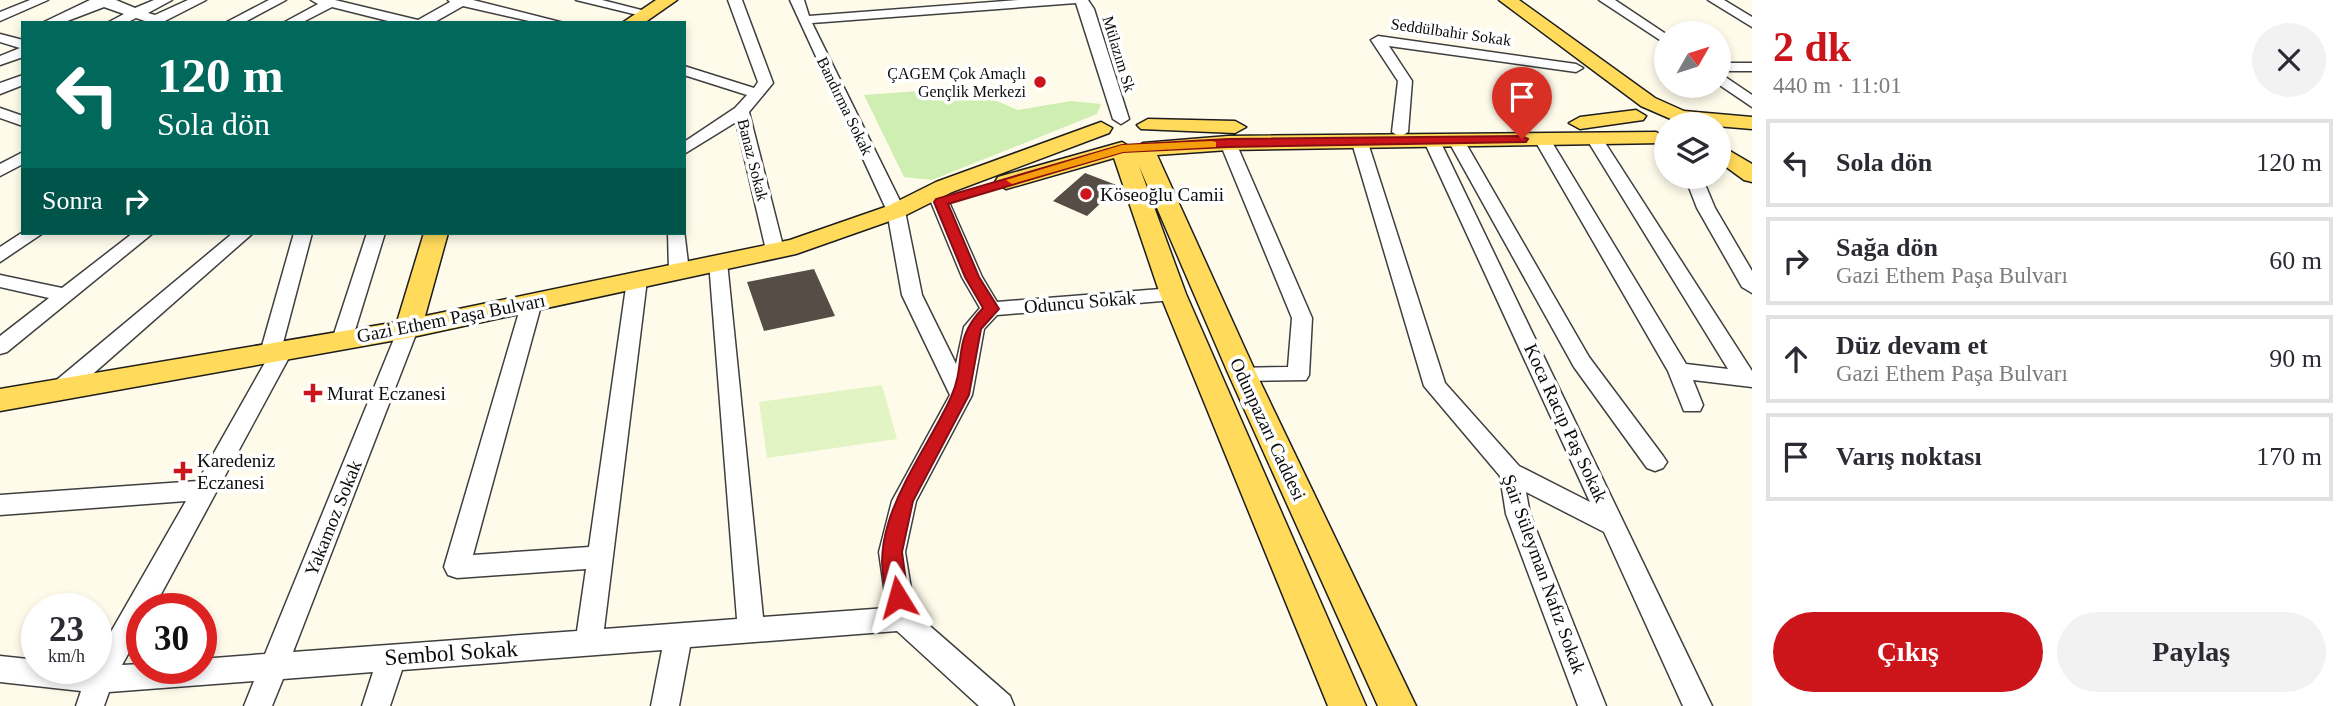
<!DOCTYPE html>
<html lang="tr">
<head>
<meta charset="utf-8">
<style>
  body { margin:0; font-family:Georgia,serif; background:#f2f2f3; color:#2b2b33; height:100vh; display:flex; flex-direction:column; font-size:26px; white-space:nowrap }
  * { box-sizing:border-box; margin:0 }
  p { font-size:23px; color:#7c7c81 }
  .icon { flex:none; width:38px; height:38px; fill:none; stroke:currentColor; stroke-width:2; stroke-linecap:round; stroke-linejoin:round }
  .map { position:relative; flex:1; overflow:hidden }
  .panel { display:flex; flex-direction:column; background:#fff; width:595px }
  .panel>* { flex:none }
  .hud { position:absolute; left:21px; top:21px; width:665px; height:214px; border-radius:0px; box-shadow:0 4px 10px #0003; background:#00695c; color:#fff; overflow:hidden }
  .needle { width:46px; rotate:51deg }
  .buttons { position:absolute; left:1654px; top:21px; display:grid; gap:14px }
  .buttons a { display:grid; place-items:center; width:77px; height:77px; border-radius:50%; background:#fff; box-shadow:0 4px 10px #0003; font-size:35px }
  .speed { position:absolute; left:21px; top:593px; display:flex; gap:14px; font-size:35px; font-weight:700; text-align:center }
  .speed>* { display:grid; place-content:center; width:91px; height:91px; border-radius:50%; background:#fff; box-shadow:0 4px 10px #0003; line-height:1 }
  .speed small { font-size:18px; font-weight:400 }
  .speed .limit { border:10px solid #d22; background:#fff; color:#111 }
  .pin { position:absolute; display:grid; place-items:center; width:60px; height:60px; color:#fff; margin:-72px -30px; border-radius:50% 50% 50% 0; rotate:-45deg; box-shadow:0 0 7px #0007 }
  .pin .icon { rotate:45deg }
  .me { position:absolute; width:77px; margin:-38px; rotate:352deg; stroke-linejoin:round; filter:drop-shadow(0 0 5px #0008) }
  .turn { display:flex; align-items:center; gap:24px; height:147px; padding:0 21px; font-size:32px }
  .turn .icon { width:91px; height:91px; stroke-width:2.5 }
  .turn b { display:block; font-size:49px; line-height:60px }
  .then { display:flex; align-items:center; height:66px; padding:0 21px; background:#0003; gap:14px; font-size:26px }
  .round { display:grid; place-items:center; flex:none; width:74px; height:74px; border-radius:37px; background:#f2f2f3 }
  .head { display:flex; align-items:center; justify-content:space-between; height:119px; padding:0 21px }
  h1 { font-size:42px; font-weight:700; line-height:52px; color:#cb151b }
  .action { display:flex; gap:14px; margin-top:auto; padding:14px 21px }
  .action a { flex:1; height:80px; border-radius:42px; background:#cb151b; color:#fff; font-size:28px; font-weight:700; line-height:80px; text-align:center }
  .action a+a { background:#f2f2f3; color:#2b2b33 }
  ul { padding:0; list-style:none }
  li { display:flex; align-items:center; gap:21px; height:88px; margin:0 14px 10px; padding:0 7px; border:4px solid #e1e1e2; border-radius:0px }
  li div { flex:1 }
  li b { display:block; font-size:26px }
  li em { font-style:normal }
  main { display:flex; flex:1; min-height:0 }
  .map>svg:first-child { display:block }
  .green { fill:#cfeeb1 }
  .pitch { fill:#e2f4c3 }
  .building { fill:#564d47 }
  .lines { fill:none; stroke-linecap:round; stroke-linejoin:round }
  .minor-casing { stroke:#3f3f3f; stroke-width:3 }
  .major-casing { stroke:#1d1d1d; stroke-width:3 }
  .minor { fill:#fff; fill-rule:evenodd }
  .major { fill:#ffda5b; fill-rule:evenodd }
  .route { fill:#cb151b; stroke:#840e12; stroke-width:2 }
  .slow { fill:#f59e0b }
  .poi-dot { fill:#cb151b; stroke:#fff; stroke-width:2.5 }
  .labels { text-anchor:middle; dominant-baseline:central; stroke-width:7; stroke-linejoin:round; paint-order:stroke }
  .far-street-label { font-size:16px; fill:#0c0c0c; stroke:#fff }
  .far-poi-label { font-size:16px; fill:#0c0c0c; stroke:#fff; text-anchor:end }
  .poi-label { font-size:19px; fill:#0c0c0c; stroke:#fff; text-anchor:start }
  .street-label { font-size:19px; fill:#0c0c0c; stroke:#fff }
  .near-street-label { font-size:23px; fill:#0c0c0c; stroke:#fff }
</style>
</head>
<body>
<main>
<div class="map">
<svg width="1752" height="706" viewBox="0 0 1752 706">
  <rect width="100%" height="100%" fill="#fffbeb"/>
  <!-- green -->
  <path class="green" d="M 932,90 L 949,100 L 978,93 L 1018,110 L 1071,101 L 1101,104 L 1097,114 L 932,180 L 904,177 L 864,95 Z"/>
  <!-- pitch -->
  <path class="pitch" d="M 882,385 L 897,439 L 767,458 L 759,402 Z"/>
  <!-- building -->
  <path class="building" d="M 1085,173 L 1119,186 L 1087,216 L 1053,201 Z
    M 814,269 L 835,316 L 764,331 L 747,282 Z"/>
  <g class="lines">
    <!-- minor casing -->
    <g class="minor-casing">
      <path id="minor" d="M 30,0 L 48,0 L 0,21 L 0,12 Z
        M 90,0 L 116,0 L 135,8 L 154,0 L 172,0 L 148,13 L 155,15 L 188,0 L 206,0 L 161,23 L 143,23 L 145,21 L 136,18 L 126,23 L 107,23 L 124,14 L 104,7 L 62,23 L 42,23 Z
        M 269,0 L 286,0 L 243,23 L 225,23 Z
        M 311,0 L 335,0 L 418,20 L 450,2 L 448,0 L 473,0 L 564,23 L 538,23 L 463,6 L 433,23 L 396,23 L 332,7 L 301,23 L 283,23 L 318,4 Z
        M 576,0 L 602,0 L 653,13 L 646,17 Z
        M 728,0 L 742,0 L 773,83 L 749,112 L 784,250 L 775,256 L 766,250 L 736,122 L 684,154 L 684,142 L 735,108 L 747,95 L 684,75 L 684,66 L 754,88 L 758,82 Z
        M 790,0 L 804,0 L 809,16 L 1019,0 L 1088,0 L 1094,9 L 1129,119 L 1121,124 L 1113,119 L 1076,3 L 812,23 L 905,211 L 922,295 L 956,364 L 964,327 L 980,308 L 962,277 L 931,202 L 934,198 L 946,198 L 949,202 L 982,277 L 997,302 L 1173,288 L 1183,294 L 1173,300 L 997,315 L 984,329 L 972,395 L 916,501 L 905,552 L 915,613 L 1010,696 L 1014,706 L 979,706 L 897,631 L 690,647 L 679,706 L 651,706 L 662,650 L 402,670 L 390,706 L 362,706 L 373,672 L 283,679 L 272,706 L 244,706 L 254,681 L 109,692 L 104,706 L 76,706 L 81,691 L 0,682 L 0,656 L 37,660 L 37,668 L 96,668 L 96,658 L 186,501 L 0,515 L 0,495 L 198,481 L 267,359 L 260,353 L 294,233 L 312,233 L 283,343 L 293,350 L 153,609 L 142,609 L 142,629 L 122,665 L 142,664 L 142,668 L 201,668 L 201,659 L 265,654 L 398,329 L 408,322 L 418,329 L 293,652 L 577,631 L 586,569 L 457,578 L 448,575 L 444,567 L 522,302 L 532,295 L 542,302 L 473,555 L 589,547 L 627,280 L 637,274 L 647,280 L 604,629 L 737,619 L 709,262 L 718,256 L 727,262 L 763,617 L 887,608 L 879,552 L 892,501 L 950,395 L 902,295 L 887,211 Z
        M 1599,0 L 1615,0 L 1666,34 L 1666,44 Z
        M 1708,0 L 1724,0 L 1752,17 L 1752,27 Z
        M 0,34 L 23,40 L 23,57 L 0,65 L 0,56 L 20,48 L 0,42 Z
        M 1378,36 L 1576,64 L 1583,68 L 1576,72 L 1389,46 L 1412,81 L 1408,132 L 1400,137 L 1392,132 L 1398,81 L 1371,40 Z
        M 1718,63 L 1752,63 L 1752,71 L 1718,71 Z
        M 1718,72 L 1752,95 L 1752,107 L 1718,84 Z
        M 23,75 L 23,85 L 0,94 L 0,83 Z
        M 0,108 L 23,116 L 23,126 L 0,118 Z
        M 1594,133 L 1602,138 L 1752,371 L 1752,387 L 1693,380 L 1703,405 L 1700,411 L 1684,411 L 1668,371 L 1534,139 L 1542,134 L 1550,139 L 1686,364 L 1728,369 L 1586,138 Z
        M 1432,136 L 1440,141 L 1712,706 L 1683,706 L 1604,532 L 1526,492 L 1530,514 L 1606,706 L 1578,706 L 1506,514 L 1500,476 L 1424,386 L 1352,143 L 1360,138 L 1368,143 L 1445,383 L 1519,466 L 1590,502 L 1424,141 Z
        M 1457,137 L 1465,142 L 1589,357 L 1663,456 L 1667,462 L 1663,468 L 1655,471 L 1647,468 L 1574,367 L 1449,142 Z
        M 1228,138 L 1236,143 L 1312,318 L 1309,375 L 1306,380 L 1242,381 L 1234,378 L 1231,373 L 1234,368 L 1288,367 L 1292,318 L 1220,143 Z
        M 23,152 L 23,164 L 0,176 L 0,164 Z
        M 1685,177 L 1702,177 L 1715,208 L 1752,271 L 1752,293 L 1742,287 L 1697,208 Z
        M 684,230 L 689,271 L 679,277 L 669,271 L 668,233 L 684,233 Z
        M 23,232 L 43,233 L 0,262 L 0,247 Z
        M 133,233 L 153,233 L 7,352 L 0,354 L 0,336 L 49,298 L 0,287 L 0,275 L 62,288 Z
        M 233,233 L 253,233 L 69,395 L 53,395 L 50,389 L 53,383 Z
        M 367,233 L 385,233 L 352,340 L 342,347 L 332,340 Z"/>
    </g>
    <!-- major casing -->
    <g class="major-casing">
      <path id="major" d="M 656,0 L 677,0 L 644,23 L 622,23 Z
        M 1499,0 L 1519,0 L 1655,98 L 1684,111 L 1752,117 L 1752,129 L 1680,123 L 1641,106 Z
        M 1636,110 L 1646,116 L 1643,120 L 1580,129 L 1569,123 L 1580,117 Z
        M 1148,119 L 1235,121 L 1246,127 L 1235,133 L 1141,129 L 1137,125 Z
        M 1101,122 L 1112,128 L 1109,133 L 952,192 L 904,216 L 796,254 L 408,338 L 0,411 L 0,389 L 397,322 L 424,233 L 448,233 L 425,316 L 790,240 L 888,206 L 936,182 Z
        M 1656,132 L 1666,137 L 1664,143 L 1228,150 L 1157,155 L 1256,373 L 1416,706 L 1378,706 L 1228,373 L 1139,166 L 1186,294 L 1366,706 L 1328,706 L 1160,294 L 1114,158 L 1006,189 L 995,182 L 998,177 L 1122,142 L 1133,149 L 1143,143 L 1228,136 Z
        M 1718,144 L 1752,164 L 1752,182 L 1744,180 L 1718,161 Z"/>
    </g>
    <!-- minor -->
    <use href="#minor" class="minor"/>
    <!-- major -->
    <use href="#major" class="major"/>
  </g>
  <!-- route -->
  <path class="route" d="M 1522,136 L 1528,139 L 1526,142 L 1228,147 L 1123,152 L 948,204 L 979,277 L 999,309 L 981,329 L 969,395 L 913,501 L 902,552 L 908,597 L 906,603 L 898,605 L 891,603 C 858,532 924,458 951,397 C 967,362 951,341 983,308 L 965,277 L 934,202 L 936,199 L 1122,145 L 1228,139 Z"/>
  <!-- slow -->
  <path class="slow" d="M 1212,141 L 1216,142 L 1216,147 L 1123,152 L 1012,184 L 1006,180 L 1122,145 Z"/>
  <!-- markers -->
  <g class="poi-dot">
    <circle cx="1040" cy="82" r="7"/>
    <circle cx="1086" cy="194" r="7"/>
    <path d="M309.5 382.5h7v7h7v7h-7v7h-7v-7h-7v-7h7z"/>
    <path d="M179.5 460.5h7v7h7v7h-7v7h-7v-7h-7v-7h7z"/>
  </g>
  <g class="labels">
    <!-- far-street labels -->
    <g class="far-street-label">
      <text transform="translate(1451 32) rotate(8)">Seddülbahir Sokak</text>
      <text transform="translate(1119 54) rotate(73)">Mülazım Sk</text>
      <text transform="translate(845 106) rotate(64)">Bandırma Sokak</text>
      <text transform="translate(753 160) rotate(76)">Banaz Sokak</text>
    </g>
    <!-- far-poi labels -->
    <g class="far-poi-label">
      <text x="1026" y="73">ÇAGEM Çok Amaçlı<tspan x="1026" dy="18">Gençlik Merkezi</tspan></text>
    </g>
    <!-- poi labels -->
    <g class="poi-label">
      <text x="1100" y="194">Köseoğlu Camii</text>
      <text x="327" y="393">Murat Eczanesi</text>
      <text x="197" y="460">Karedeniz<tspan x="197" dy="22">Eczanesi</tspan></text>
    </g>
    <!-- street labels -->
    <g class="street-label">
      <text transform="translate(1080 302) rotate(-5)">Oduncu Sokak</text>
      <text transform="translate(451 318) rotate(-11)">Gazi Ethem Paşa Bulvarı</text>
      <text transform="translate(1566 423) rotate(65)">Koca Racıp Paş Sokak</text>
      <text transform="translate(1268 429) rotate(65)">Odunpazarı Caddesi</text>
      <text transform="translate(333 518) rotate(-68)">Yakamoz Sokak</text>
      <text transform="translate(1544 574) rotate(70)">Şair Süleyman Nafız Sokak</text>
    </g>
    <!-- near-street labels -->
    <g class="near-street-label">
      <text transform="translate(451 653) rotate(-4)">Sembol Sokak</text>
    </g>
  </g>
</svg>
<div class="buttons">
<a><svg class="needle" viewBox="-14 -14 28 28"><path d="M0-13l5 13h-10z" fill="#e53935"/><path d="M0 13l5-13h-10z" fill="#7c7c81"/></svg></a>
<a><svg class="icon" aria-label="layers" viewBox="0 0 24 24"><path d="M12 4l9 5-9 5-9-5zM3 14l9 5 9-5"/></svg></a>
</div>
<div class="speed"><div>23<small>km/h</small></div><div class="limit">30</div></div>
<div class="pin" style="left:1522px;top:139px;background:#d93025"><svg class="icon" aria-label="arrive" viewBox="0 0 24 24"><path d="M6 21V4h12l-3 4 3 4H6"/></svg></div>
<svg class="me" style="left:898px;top:597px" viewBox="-20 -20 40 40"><path d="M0-17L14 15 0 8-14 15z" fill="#cb151b" stroke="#fff" stroke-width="4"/></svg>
<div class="hud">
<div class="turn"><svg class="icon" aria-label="left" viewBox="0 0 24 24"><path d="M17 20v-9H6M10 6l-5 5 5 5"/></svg><div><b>120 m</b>Sola dön</div></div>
<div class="then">Sonra<svg class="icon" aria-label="right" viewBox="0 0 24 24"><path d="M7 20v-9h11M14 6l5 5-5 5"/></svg></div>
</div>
</div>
<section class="panel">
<div class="head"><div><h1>2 dk</h1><p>440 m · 11:01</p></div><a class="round"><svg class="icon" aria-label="close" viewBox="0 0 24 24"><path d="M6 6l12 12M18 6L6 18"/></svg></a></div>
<ul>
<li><svg class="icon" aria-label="left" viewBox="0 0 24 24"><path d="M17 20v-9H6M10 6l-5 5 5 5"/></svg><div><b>Sola dön</b></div><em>120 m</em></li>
<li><svg class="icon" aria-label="right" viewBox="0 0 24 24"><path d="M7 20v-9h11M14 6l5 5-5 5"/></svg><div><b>Sağa dön</b><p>Gazi Ethem Paşa Bulvarı</p></div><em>60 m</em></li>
<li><svg class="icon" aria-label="ahead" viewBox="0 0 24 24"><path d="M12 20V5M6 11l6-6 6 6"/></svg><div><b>Düz devam et</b><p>Gazi Ethem Paşa Bulvarı</p></div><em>90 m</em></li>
<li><svg class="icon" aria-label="arrive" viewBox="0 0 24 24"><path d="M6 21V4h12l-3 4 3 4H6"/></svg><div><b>Varış noktası</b></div><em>170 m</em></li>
</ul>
<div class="action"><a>Çıkış</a><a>Paylaş</a></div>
</section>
</main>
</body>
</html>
